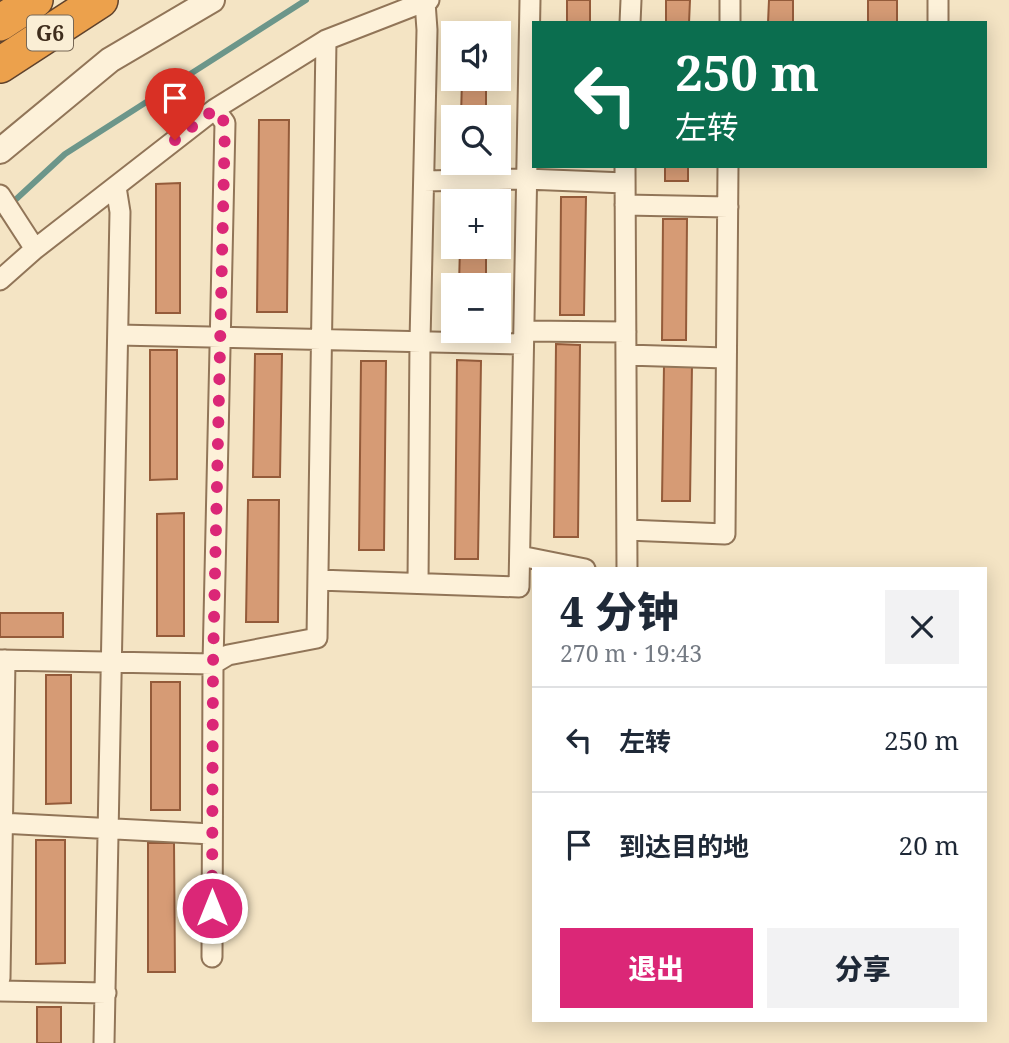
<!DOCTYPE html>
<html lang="zh">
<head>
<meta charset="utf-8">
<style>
  body { margin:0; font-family:"Noto Serif","Noto Sans SC",serif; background:#f2f2f3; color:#1f2937; height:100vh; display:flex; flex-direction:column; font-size:26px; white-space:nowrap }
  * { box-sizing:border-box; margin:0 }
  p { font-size:23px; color:#747a83 }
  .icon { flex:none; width:38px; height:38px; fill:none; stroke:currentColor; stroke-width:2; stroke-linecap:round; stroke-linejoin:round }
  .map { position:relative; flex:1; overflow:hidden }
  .details { position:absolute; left:532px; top:567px; width:455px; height:455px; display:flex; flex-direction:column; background:#fff; border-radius:0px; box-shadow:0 4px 18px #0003 }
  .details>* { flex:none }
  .banner { position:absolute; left:532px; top:21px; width:455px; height:147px; border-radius:0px; box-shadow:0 4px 18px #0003; background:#0b6e4f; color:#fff; overflow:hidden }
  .controls { position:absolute; left:441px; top:21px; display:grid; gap:14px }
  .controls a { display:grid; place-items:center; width:70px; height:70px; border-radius:0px; background:#fff; box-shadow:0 4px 18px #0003; font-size:35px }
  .pin { position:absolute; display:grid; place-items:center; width:60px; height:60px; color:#fff; margin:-72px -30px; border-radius:50% 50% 50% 0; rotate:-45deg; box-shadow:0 0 7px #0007 }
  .pin .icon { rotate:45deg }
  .me { position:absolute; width:77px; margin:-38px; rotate:0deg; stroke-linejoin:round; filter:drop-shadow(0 0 5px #0008) }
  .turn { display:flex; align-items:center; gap:24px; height:147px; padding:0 28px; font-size:32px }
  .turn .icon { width:91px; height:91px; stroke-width:2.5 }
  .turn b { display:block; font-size:49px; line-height:60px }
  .round { display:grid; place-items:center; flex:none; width:74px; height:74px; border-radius:0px; background:#f2f2f3 }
  .summary { display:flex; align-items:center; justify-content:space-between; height:119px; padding:0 28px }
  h1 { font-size:42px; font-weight:800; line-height:52px }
  .cta { display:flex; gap:14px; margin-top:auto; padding:14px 28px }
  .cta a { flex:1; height:80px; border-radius:0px; background:#db2777; color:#fff; font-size:28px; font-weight:800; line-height:80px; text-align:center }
  .cta a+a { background:#f2f2f3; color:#1f2937 }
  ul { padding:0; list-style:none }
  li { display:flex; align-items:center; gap:21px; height:105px; padding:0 28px; border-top:2px solid #e0e1e3 }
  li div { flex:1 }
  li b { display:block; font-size:26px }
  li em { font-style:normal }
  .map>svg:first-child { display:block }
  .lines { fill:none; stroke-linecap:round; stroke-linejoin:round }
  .stream { stroke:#6c968a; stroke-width:6 }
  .building { fill:#d69b75; stroke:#945b3a; stroke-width:2 }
  .minor-casing { stroke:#917558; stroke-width:23 }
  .tertiary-casing { stroke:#917558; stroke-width:28 }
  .motorway-casing { stroke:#5f422c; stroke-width:38 }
  .minor { stroke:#fdf1d9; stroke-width:19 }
  .tertiary { stroke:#fdf1d9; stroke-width:24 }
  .motorway { stroke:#eca14c; stroke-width:35 }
  .route { stroke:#db2777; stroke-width:12; stroke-dasharray:0 21.6 }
  .labels { text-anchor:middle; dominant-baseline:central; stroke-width:7; stroke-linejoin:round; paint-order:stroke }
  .shield { fill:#faeed5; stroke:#776754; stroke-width:2 }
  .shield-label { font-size:21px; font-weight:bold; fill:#3f2d1d }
</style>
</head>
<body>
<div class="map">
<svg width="1009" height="1043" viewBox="0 0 1009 1043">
  <rect width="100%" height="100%" fill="#f4e4c4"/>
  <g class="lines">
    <!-- stream -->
    <path class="stream" d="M 0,214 L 65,154 L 306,0"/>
  </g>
  <!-- building -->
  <path class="building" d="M 567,0 L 590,0 L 590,23 L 567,23 Z
    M 666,0 L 690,0 L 689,23 L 666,23 Z
    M 769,0 L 793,0 L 793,23 L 768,23 Z
    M 868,0 L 897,0 L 897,23 L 868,23 Z
    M 462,79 L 486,79 L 486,117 L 461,117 Z
    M 259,120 L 289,120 L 287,312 L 257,312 Z
    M 665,166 L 688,166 L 688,181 L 665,181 Z
    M 180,183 L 180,313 L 156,313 L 156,184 Z
    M 460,190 L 487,191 L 486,201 L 460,201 Z
    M 561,197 L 586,197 L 584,315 L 560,315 Z
    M 663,219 L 687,219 L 686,340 L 662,340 Z
    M 460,247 L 486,247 L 486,285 L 459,285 Z
    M 556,344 L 580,345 L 578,537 L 554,537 Z
    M 150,350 L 177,350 L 177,479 L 150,480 Z
    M 255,354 L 282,354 L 280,477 L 253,477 Z
    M 457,360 L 481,361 L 478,559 L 455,559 Z
    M 361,361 L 386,361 L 384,550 L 359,550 Z
    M 664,365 L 692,365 L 690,501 L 662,501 Z
    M 248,500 L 279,500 L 278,622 L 246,622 Z
    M 184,513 L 184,636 L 157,636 L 157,514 Z
    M 0,613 L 63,613 L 63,637 L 0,637 Z
    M 46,675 L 71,675 L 71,803 L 46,804 Z
    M 151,682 L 180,682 L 180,810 L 151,810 Z
    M 36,840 L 65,840 L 65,963 L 36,964 Z
    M 148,843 L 174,843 L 175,972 L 148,972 Z
    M 37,1007 L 61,1007 L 61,1043 L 37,1043 Z"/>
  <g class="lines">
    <!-- minor casing -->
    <g class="minor-casing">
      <path id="minor" d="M 938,0 L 938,23
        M 630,23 L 631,0
        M 730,23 L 730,0
        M 625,166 L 627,569
        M 424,181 L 526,179 L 625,183
        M 0,195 L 35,249
        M 625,205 L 728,207
        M 0,280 L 35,249 L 215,109 L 326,40 L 429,0
        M 524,331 L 626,332
        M 118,335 L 523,344
        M 626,355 L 726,358
        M 627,530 L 725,534 L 728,166
        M 520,556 L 585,569
        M 318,580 L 519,587 L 530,0
        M 418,583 L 420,341 L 427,30 L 425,2
        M 0,660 L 213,664 L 228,655 L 317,638 L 326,40
        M 0,823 L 212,834
        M 212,957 L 213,664 L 225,123 L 215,109
        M 0,978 L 5,660
        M 0,991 L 106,993
        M 104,1043 L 120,212 L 116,187"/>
    </g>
    <!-- tertiary casing -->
    <g class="tertiary-casing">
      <path id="tertiary" d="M 0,151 L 110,60 L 212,0"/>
    </g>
    <!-- motorway casing -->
    <g class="motorway-casing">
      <path id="motorway" d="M 0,23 L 35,0
        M 0,65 L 100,0"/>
    </g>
    <!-- minor -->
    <use href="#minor" class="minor"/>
    <!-- tertiary -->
    <use href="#tertiary" class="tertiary"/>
    <!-- motorway -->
    <use href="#motorway" class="motorway"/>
  </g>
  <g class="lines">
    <!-- route -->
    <path class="route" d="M 175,140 L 215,109 L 225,123 L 213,664 L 212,908"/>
  </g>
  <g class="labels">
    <!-- shield labels -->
    <rect class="shield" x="27" y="15.5" width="46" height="35" rx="5"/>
    <g class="shield-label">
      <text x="50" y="33">G6</text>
    </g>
  </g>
</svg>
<div class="controls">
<a><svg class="icon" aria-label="sound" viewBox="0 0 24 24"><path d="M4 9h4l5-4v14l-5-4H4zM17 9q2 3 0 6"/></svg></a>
<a><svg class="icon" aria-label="search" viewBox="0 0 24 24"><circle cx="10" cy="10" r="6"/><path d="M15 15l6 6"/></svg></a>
<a>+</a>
<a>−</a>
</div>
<div class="pin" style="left:175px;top:140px;background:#d93025"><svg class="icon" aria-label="arrive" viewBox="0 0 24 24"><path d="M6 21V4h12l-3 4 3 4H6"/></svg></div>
<svg class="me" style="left:212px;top:908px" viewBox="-20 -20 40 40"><circle r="17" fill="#db2777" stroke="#fff" stroke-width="3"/><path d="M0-11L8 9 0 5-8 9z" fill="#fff"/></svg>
<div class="banner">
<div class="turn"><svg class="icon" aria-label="left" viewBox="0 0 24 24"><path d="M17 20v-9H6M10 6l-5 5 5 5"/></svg><div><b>250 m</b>左转</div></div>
</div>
<section class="details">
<div class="summary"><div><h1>4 分钟</h1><p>270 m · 19:43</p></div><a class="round"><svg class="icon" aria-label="close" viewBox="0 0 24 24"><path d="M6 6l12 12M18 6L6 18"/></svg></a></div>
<ul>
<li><svg class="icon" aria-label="left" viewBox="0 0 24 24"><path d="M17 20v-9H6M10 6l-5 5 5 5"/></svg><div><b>左转</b></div><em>250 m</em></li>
<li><svg class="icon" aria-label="arrive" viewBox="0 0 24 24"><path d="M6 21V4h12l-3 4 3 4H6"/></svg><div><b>到达目的地</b></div><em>20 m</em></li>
</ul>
<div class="cta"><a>退出</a><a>分享</a></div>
</section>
</div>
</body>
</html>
